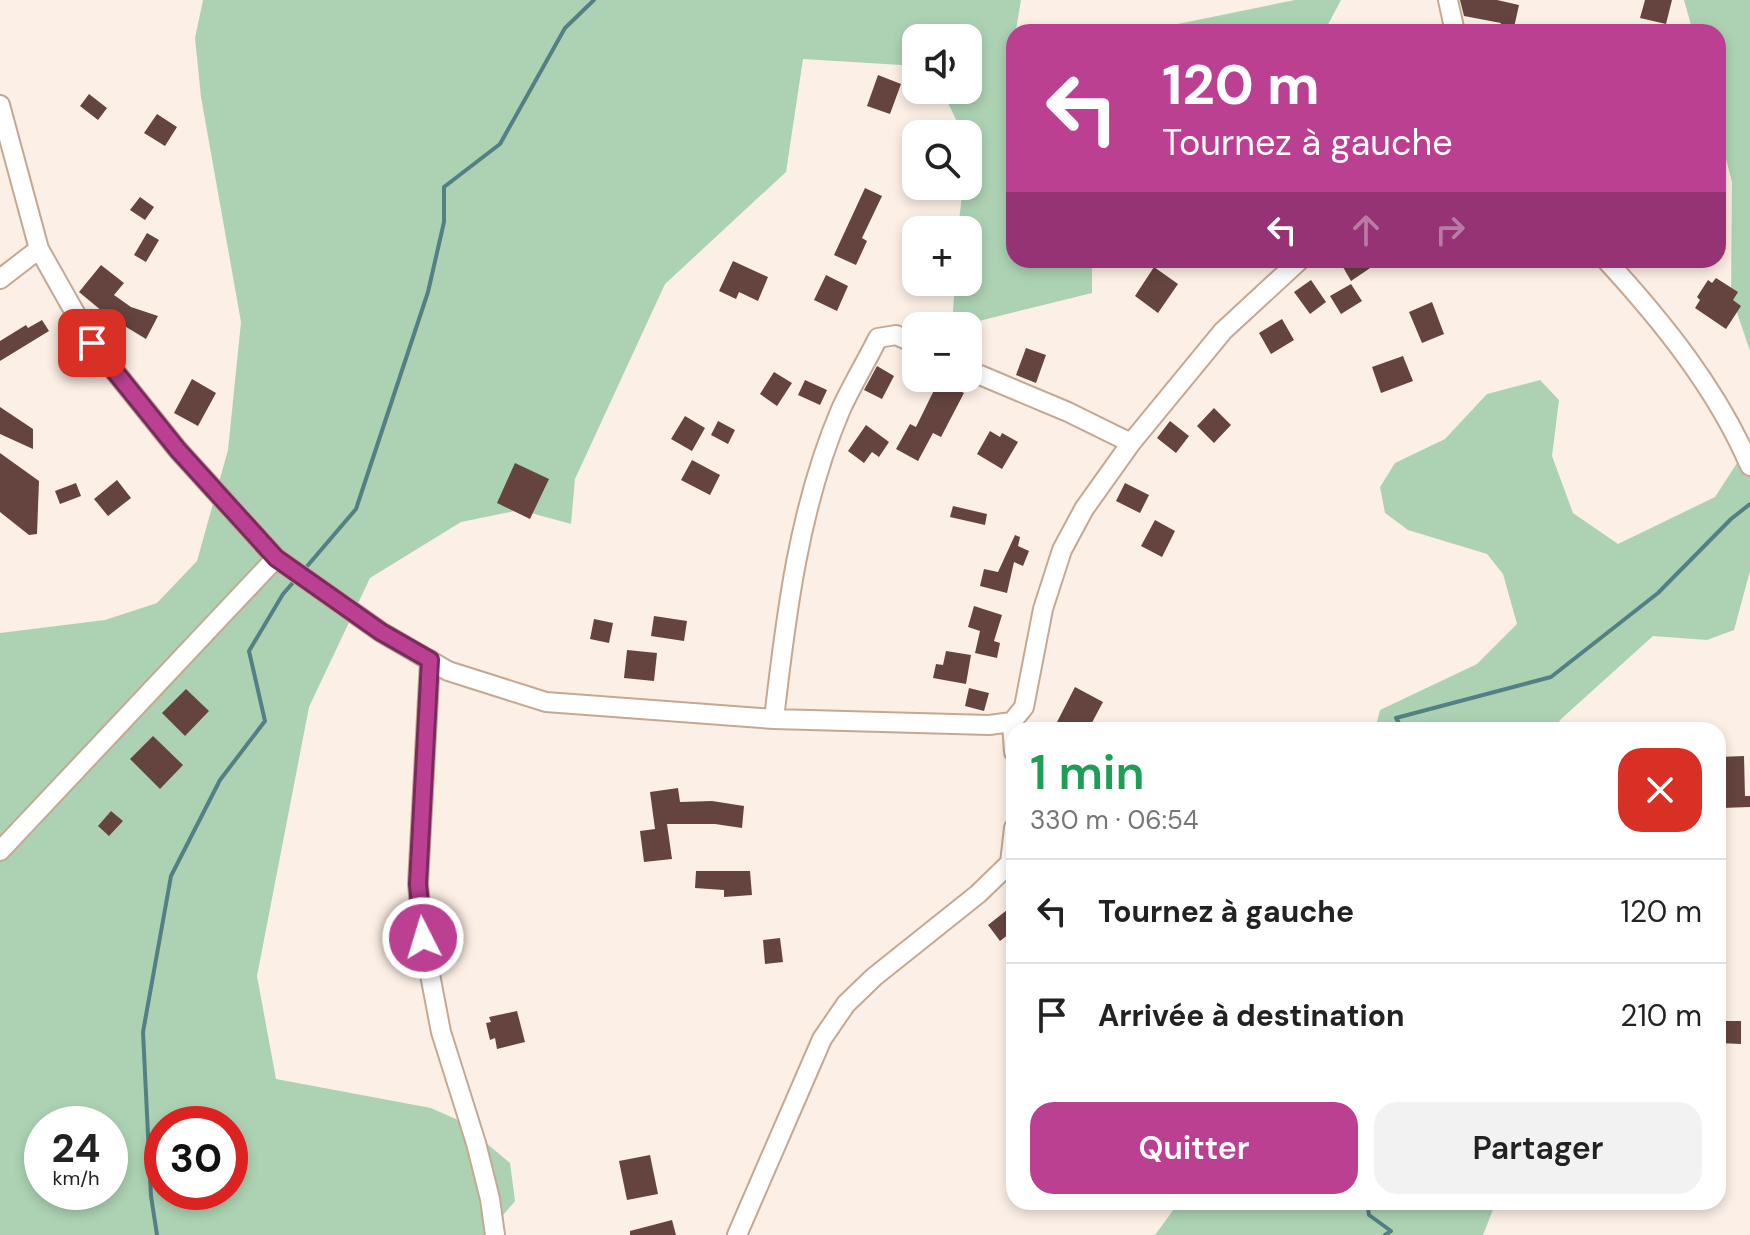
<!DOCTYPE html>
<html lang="fr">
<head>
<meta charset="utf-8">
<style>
  body { margin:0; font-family:"DM Sans",sans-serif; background:#f2f2f2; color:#222; height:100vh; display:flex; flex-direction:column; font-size:30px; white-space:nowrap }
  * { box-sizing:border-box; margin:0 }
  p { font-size:26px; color:#767676 }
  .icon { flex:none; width:44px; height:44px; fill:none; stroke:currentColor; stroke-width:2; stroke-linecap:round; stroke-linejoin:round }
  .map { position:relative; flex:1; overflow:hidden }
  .sheet { position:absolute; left:1006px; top:722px; width:720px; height:488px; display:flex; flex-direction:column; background:#fff; border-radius:24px; box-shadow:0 4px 12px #0003 }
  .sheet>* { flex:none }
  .top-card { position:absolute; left:1006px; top:24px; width:720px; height:244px; border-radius:24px; box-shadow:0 4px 12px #0003; background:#bb4092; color:#fff; overflow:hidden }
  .controls { position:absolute; left:902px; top:24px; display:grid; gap:16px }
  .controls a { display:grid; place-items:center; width:80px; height:80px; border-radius:16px; background:#fff; box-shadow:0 4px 12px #0003; font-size:40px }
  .speed { position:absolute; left:24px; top:1106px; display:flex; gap:16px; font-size:40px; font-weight:700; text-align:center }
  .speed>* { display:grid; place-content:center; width:104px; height:104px; border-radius:50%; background:#fff; box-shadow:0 4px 12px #0003; line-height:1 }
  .speed small { font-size:20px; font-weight:400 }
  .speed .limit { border:12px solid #d22; background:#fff; color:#111 }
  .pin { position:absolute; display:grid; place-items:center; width:68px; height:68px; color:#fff; margin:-34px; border-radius:16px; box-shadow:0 4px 12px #0006 }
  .me { position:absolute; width:88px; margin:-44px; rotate:355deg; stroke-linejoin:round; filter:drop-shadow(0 0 6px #0008) }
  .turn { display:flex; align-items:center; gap:28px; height:168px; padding:0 24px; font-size:36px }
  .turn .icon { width:104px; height:104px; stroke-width:2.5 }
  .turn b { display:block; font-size:56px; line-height:68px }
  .lanes { display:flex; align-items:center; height:76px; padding:0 24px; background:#0003; justify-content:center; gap:40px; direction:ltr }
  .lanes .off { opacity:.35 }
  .round { display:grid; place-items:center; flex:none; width:84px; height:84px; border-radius:24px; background:#f2f2f2 }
  .headline { display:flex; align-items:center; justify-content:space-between; height:136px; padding:0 24px }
  h1 { font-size:48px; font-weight:600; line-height:60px; color:#1e9e55 }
  .button { display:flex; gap:16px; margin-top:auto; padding:16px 24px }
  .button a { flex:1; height:92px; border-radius:24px; background:#bb4092; color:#fff; font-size:32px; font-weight:600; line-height:92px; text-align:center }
  .button a+a { background:#f2f2f2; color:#222 }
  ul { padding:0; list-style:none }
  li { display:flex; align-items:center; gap:24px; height:104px; padding:0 24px; border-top:2px solid #e0e0e0 }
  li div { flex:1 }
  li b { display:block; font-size:30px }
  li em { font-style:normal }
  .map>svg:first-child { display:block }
  .green { fill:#add2b3; fill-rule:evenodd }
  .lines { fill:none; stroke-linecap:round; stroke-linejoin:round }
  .stream { stroke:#538084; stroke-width:4 }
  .building { fill:#65443f }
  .minor-casing { stroke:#c5a891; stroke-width:22 }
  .minor { stroke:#fff; stroke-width:18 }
  .route-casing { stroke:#7a2a5f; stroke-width:20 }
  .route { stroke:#bb4092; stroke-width:14 }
</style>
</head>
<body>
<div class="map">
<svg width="1750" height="1235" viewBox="0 0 1750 1235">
  <rect width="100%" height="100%" fill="#fcefe5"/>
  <!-- green -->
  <path class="green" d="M 203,0 L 1021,0 L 1016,30 L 1158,28 L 1295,0 L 1341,0 L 1324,32 L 1014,32 L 1014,260 L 1092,260 L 1092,293 L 959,326 L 952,326 L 955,282 L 968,282 L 968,230 L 958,230 L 963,186 L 968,186 L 971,149 L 968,134 L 963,134 L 946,99 L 934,90 L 968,90 L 968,38 L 916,38 L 916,76 L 901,65 L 803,59 L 786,172 L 665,284 L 575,479 L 571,524 L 520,510 L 461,522 L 370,578 L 309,707 L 257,976 L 276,1079 L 431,1108 L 460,1121 L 510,1163 L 515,1201 L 486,1235 L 0,1235 L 0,633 L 105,620 L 157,603 L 197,561 L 228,450 L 241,322 L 201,97 L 195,38 ZM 42,1124 L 110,1124 L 110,1192 L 42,1192 ZM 162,1124 L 230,1124 L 230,1192 L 162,1192 Z
    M 1684,0 L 1750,0 L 1750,351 L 1731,295 L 1732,182 L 1718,129 L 1718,32 L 1693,32 Z
    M 1540,380 L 1559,400 L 1552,456 L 1573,513 L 1618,544 L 1715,497 L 1750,443 L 1750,571 L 1734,630 L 1707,640 L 1653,636 L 1560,720 L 1556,730 L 1375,730 L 1380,710 L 1477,664 L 1517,624 L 1503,574 L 1487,554 L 1408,530 L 1385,513 L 1380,487 L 1395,463 L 1445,439 L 1487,394 Z
    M 1179,1202 L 1496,1202 L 1483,1235 L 1155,1235 Z"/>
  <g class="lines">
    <!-- stream -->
    <path class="stream" d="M 303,571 L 356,509 L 428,292 L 444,222 L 444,187 L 500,144 L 565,28 L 594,0
      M 1403,730 L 1396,718 L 1551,677 L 1658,593 L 1731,519 L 1750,504
      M 1367,1202 L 1369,1215 L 1391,1231 L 1385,1235
      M 157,1235 L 151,1196 L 143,1032 L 171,876 L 220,780 L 265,721 L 249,651 L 283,594 L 297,578"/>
  </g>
  <!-- building -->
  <path class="building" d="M 1460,0 L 1497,0 L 1519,5 L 1513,32 L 1497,32 L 1501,23 L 1464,16 Z
    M 1645,0 L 1672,0 L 1666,24 L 1640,18 Z
    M 878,75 L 901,84 L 890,114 L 867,106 Z
    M 89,94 L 107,108 L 98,120 L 80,106 Z
    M 157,114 L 177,127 L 165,146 L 144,133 Z
    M 865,188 L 882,196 L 862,238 L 867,241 L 856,265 L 834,255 Z
    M 140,197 L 154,207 L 145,220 L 130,210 Z
    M 147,233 L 159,240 L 146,262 L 134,255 Z
    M 1339,260 L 1382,260 L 1351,281 Z
    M 733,261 L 768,277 L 758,301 L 739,292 L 736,299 L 719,291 Z
    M 101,265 L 124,283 L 114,295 L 131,307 L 158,316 L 146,339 L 108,316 L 79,292 Z
    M 1154,267 L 1178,284 L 1158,313 L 1135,296 Z
    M 826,275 L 848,286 L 837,311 L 814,300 Z
    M 1716,278 L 1738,292 L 1733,300 L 1741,306 L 1726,329 L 1695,308 L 1700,300 L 1697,297 L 1708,280 L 1712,283 Z
    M 1311,280 L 1326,302 L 1310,314 L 1294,292 Z
    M 1351,284 L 1362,301 L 1341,314 L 1330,296 Z
    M 1432,302 L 1444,334 L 1422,343 L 1409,312 Z
    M 1282,319 L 1294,340 L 1271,354 L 1259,333 Z
    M 42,320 L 49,331 L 0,361 L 0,341 L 26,325 L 28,328 Z
    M 1026,348 L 1046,355 L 1036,383 L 1016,375 Z
    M 1403,356 L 1413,381 L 1381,393 L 1372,367 Z
    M 877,366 L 894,376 L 882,399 L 864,390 Z
    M 774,372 L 792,383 L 777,406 L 760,394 Z
    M 192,379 L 216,393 L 198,426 L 174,413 Z
    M 805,380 L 827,390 L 820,405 L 798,395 Z
    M 939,380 L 964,393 L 941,437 L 933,433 L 918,461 L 896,449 L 910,424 L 916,427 Z
    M 0,407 L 33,429 L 33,449 L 0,434 Z
    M 1214,408 L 1231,425 L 1214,443 L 1197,426 Z
    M 685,416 L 705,428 L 692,451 L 671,439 Z
    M 718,421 L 735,430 L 728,444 L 711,435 Z
    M 1170,421 L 1189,436 L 1176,453 L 1157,438 Z
    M 866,425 L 889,442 L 879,457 L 872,452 L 864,463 L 848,451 Z
    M 990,431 L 1000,437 L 1002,433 L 1018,442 L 1002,469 L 977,454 Z
    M 0,453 L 39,481 L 37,534 L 29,535 L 0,512 Z
    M 692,460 L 720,475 L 710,495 L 681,480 Z
    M 515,463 L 549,479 L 530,519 L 497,503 Z
    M 117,480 L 131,498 L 108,516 L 94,499 Z
    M 76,483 L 81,496 L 60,504 L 55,491 Z
    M 1125,483 L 1149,495 L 1140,513 L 1116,501 Z
    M 953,506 L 987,514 L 985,525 L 950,517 Z
    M 1155,520 L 1175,531 L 1162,557 L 1141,546 Z
    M 1015,535 L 1020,537 L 1018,546 L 1029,551 L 1023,566 L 1014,562 L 1007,593 L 980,586 L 984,569 L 998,572 Z
    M 974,606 L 1002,615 L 994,641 L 1000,643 L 997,658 L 975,653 L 980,631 L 968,627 Z
    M 654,616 L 687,621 L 684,641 L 651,636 Z
    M 594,619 L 613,623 L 609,643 L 590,639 Z
    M 627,650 L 657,653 L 654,681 L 624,678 Z
    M 946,651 L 971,655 L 966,684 L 933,678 L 936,664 L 943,665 Z
    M 1075,687 L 1103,702 L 1088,730 L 1073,730 L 1057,722 Z
    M 969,688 L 989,693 L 984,711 L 965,706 Z
    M 186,689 L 209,711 L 185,736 L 162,713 Z
    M 153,736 L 183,765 L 160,789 L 130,759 Z
    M 1744,756 L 1745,796 L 1750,796 L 1750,807 L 1721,808 L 1718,757 Z
    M 678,788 L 680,802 L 712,801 L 744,806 L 742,828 L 715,824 L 667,824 L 672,859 L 644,862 L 640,831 L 655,829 L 650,792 Z
    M 111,811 L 123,821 L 109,836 L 98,826 Z
    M 696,871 L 750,871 L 752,895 L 724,897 L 724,890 L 695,888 Z
    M 1007,910 L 1014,918 L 1014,930 L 1000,941 L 988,925 Z
    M 780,938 L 783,962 L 765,964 L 763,940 Z
    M 517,1011 L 525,1042 L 497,1049 L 495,1038 L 490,1040 L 486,1023 L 491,1022 L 489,1017 Z
    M 1718,1021 L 1741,1021 L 1741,1044 L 1718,1043 Z
    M 650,1155 L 658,1194 L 627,1200 L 619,1161 Z
    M 672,1220 L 676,1235 L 630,1235 L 630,1231 Z"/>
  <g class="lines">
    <!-- minor casing -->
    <g class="minor-casing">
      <path id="minor" d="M 1448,0 L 1455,32
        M 0,105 L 39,249 L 92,343 L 178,450 L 276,558 L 381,632 L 448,671 L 546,702 L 774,719 L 989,725 L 1012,722 L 1024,707 L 1043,609 L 1062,550 L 1084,509 L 1131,443 L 1223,331 L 1300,260
        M 1606,260 C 1662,321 1717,389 1750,466
        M 0,279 L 39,249
        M 968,370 L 1068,412 L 1131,443
        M 430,660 L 418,884 L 423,938 L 441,1032 L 476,1143 L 490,1199 L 495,1235
        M 774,719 C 786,614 799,507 841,409 C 852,385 866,362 878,338 L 896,335 L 916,344
        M 1012,722 L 1014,752
        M 0,851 L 276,558
        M 737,1235 L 822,1039 L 846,1004 L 874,977 L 978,894 L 1010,863 L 1014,828"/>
    </g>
    <!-- minor -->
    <use href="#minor" class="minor"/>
  </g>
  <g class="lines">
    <!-- route casing -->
    <g class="route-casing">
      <path id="route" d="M 92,343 L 178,450 L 276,558 L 381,632 L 430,660 L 418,884 L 423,938"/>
    </g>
    <!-- route -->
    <use href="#route" class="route"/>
  </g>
</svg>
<div class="controls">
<a><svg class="icon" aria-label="sound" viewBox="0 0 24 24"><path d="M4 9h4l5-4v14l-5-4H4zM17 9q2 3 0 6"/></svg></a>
<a><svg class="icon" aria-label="search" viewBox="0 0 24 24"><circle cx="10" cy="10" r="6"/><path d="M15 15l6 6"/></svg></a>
<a>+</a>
<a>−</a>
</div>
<div class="speed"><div>24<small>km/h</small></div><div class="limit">30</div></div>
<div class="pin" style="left:92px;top:343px;background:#d93025"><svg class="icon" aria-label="arrive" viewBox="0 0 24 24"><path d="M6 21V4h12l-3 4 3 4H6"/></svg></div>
<svg class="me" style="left:423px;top:938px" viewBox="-20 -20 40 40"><circle r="17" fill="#bb4092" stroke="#fff" stroke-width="3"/><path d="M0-11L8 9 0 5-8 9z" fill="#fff"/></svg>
<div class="top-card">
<div class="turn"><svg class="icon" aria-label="left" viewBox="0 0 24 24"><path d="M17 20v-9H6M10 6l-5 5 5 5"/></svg><div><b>120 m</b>Tournez à gauche</div></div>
<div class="lanes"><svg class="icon" aria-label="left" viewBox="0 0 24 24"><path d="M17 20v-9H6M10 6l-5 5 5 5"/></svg><svg class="icon off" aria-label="ahead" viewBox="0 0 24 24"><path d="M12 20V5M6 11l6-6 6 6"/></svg><svg class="icon off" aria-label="right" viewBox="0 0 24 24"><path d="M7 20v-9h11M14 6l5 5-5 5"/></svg></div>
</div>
<section class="sheet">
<div class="headline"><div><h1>1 min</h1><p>330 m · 06:54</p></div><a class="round" style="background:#d93025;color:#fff"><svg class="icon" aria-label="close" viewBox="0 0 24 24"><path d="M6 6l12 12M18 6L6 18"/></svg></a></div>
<ul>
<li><svg class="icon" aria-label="left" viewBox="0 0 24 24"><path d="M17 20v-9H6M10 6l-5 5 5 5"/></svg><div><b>Tournez à gauche</b></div><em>120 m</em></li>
<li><svg class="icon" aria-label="arrive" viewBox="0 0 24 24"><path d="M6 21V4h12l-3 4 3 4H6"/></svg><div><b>Arrivée à destination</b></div><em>210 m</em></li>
</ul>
<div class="button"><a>Quitter</a><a>Partager</a></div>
</section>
</div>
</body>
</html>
